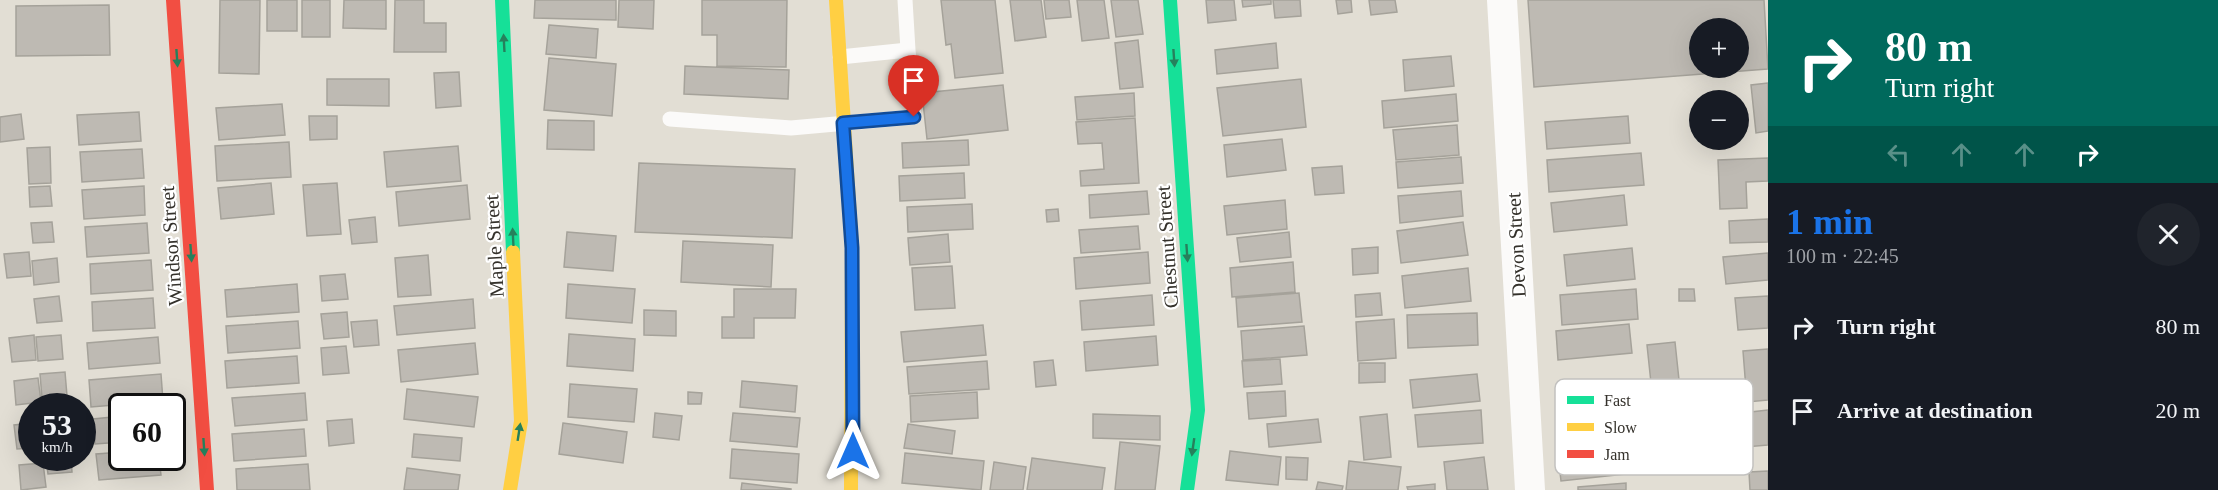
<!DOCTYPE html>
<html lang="en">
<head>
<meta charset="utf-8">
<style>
  body { margin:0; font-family:Georgia,serif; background:#20242c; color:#f1f3f6; height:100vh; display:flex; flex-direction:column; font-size:22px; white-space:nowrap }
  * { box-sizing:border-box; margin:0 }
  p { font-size:20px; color:#9ea1a6 }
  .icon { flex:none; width:33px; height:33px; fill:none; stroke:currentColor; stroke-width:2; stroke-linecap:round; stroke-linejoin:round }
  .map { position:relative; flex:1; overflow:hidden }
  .details { display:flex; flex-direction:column; background:#171b24; width:450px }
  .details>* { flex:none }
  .guide { background:#00695c; color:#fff; overflow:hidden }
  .buttons { position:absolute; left:1689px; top:18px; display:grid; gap:12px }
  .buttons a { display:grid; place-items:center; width:60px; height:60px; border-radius:50%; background:#171b24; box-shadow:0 6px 24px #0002; font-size:30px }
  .speed { position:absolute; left:18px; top:393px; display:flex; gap:12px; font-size:30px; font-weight:700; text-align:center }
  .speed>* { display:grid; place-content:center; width:78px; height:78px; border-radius:50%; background:#171b24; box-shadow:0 6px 24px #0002; line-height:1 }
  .speed small { font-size:15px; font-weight:400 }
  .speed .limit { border:3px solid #111; border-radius:9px; background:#fff; color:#111 }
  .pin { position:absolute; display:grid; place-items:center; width:51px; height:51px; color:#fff; margin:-62px -26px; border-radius:50% 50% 50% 0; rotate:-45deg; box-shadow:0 0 6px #0007 }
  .pin .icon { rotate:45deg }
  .me { position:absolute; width:66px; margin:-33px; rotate:0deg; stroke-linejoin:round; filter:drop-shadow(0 0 4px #0008) }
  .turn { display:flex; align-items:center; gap:21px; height:126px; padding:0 18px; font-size:27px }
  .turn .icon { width:78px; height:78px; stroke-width:2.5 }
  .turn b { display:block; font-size:42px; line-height:51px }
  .lanes { display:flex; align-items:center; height:57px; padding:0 18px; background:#0003; justify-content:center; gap:30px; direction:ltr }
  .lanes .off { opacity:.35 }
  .round { display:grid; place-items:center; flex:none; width:63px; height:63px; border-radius:32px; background:#20242c }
  .head { display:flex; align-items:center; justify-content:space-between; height:102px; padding:0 18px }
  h1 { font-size:36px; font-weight:600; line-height:45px; color:#1a73e8 }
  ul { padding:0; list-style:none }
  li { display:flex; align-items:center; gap:18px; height:84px; padding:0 18px }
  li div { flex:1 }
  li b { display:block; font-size:22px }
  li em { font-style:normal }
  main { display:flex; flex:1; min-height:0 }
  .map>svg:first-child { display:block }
  .building { fill:#bebab3; stroke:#a5a29a; stroke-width:1.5; fill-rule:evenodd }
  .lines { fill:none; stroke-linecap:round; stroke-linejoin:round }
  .lane { stroke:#fbfaf9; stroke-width:15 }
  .street { stroke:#fbfaf9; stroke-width:30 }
  .fast { stroke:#16e098; stroke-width:14 }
  .slow { stroke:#ffcf43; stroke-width:14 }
  .jam { stroke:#f24e42; stroke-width:14 }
  .oneway { fill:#26805c }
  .route-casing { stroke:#114b97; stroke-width:15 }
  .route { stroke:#1a73e8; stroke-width:10 }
  .labels { text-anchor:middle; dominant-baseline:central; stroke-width:4.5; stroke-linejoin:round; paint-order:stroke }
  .street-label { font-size:20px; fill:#34312b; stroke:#fff }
  .key { fill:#fff; stroke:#c2c1bf; stroke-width:1.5 }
  .key-label { font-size:16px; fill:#34312b }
</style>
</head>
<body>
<main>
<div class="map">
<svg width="1768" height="490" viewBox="0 0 1768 490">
  <rect width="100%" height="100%" fill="#e2ded4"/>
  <!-- building -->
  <path class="building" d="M 220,0 L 260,0 L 259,74 L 219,73 Z
    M 267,0 L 297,0 L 297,31 L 267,31 Z
    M 302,0 L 330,0 L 330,37 L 302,37 Z
    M 344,0 L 386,0 L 386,29 L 343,28 Z
    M 395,0 L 424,0 L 424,23 L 446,23 L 446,52 L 394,52 Z
    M 535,0 L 616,0 L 616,20 L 534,18 Z
    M 619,0 L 654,0 L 653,29 L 618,27 Z
    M 702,0 L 787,0 L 786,67 L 717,66 L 717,35 L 702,35 Z
    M 941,0 L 995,0 L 1003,73 L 955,78 L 951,44 L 946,45 Z
    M 1010,0 L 1041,0 L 1046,37 L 1015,41 Z
    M 1044,0 L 1069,0 L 1071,17 L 1046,19 Z
    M 1077,0 L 1104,0 L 1109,38 L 1082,41 Z
    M 1111,0 L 1138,0 L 1143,34 L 1116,37 Z
    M 1206,0 L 1234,0 L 1236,20 L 1208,23 Z
    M 1242,0 L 1271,0 L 1271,4 L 1243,7 Z
    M 1273,0 L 1300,0 L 1301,16 L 1275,18 Z
    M 1336,0 L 1351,0 L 1352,12 L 1338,14 Z
    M 1369,0 L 1395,0 L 1397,12 L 1371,15 Z
    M 1528,0 L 1764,0 L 1768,69 L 1534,87 ZM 1700,28 L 1738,28 L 1738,68 L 1700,68 Z
    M 109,5 L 110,55 L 16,56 L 16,6 Z
    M 549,25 L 598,29 L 596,58 L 546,54 Z
    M 1138,40 L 1143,87 L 1120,89 L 1115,43 Z
    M 1276,43 L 1278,68 L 1217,74 L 1215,50 Z
    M 1451,56 L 1454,86 L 1405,91 L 1403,60 Z
    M 549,58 L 616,64 L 612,116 L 544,110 Z
    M 685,66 L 789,70 L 788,99 L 684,94 Z
    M 459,72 L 461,106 L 436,108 L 434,73 Z
    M 327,79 L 389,79 L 389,106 L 327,105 Z
    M 1301,79 L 1306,127 L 1223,136 L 1217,88 Z
    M 1768,83 L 1768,131 L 1756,133 L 1751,85 Z
    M 1003,85 L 1008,130 L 927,139 L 922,93 Z
    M 1134,93 L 1135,116 L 1077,120 L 1075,97 Z
    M 1456,94 L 1458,121 L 1384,128 L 1382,101 Z
    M 282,104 L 285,135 L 219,140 L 216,108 Z
    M 139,112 L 141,141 L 79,145 L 77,115 Z
    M 21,114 L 24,139 L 0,142 L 0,117 Z
    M 309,116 L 337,116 L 337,139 L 310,140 Z
    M 1628,116 L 1630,143 L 1547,149 L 1545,122 Z
    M 1135,118 L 1139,183 L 1081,186 L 1080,171 L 1104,169 L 1102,143 L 1078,144 L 1076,122 Z
    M 548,120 L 594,121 L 594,150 L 547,149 Z
    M 1457,125 L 1459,155 L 1396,160 L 1393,130 Z
    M 1282,139 L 1286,170 L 1227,177 L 1224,145 Z
    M 968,140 L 969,165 L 903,168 L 902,143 Z
    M 289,142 L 291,177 L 217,181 L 215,146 Z
    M 458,146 L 461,181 L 387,187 L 384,152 Z
    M 50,147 L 51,183 L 29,184 L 27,148 Z
    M 142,149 L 144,178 L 82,182 L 80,152 Z
    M 1641,153 L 1644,185 L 1549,192 L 1547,160 Z
    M 1461,157 L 1463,183 L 1398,188 L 1396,162 Z
    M 1768,158 L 1768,181 L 1746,182 L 1747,208 L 1720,209 L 1718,160 Z
    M 639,163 L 795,169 L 792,238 L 635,232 Z
    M 1342,166 L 1344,193 L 1315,195 L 1312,168 Z
    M 964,173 L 965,198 L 900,201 L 899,176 Z
    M 271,183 L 274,214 L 221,219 L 218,188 Z
    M 337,183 L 341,234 L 307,236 L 303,185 Z
    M 467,185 L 470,219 L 399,226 L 396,192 Z
    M 50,186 L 52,206 L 30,207 L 29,187 Z
    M 144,186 L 145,215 L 84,219 L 82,190 Z
    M 1147,191 L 1149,214 L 1090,218 L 1089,195 Z
    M 1461,191 L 1463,216 L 1400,223 L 1398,196 Z
    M 1624,195 L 1627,225 L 1554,232 L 1551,203 Z
    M 1285,200 L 1287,229 L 1227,235 L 1224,206 Z
    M 972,204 L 973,229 L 908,232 L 907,207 Z
    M 1058,209 L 1059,221 L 1047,222 L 1046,210 Z
    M 375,217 L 377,242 L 352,244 L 349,220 Z
    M 1768,219 L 1768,242 L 1730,243 L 1729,221 Z
    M 52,222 L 54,242 L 33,243 L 31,223 Z
    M 1463,222 L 1468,255 L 1401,263 L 1397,231 Z
    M 147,223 L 149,253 L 87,257 L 85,227 Z
    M 1138,226 L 1140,249 L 1081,253 L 1079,230 Z
    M 567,232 L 616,236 L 613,271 L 564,267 Z
    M 1289,232 L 1291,257 L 1240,262 L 1237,238 Z
    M 948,234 L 950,262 L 910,265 L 908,238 Z
    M 683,241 L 773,245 L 771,287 L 681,282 Z
    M 1378,247 L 1378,273 L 1353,275 L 1352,249 Z
    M 1632,248 L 1635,279 L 1567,286 L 1564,255 Z
    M 29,252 L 31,276 L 7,278 L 4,254 Z
    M 1148,252 L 1150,283 L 1076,289 L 1074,258 Z
    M 1768,253 L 1768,280 L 1726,284 L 1723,257 Z
    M 428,255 L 431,295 L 398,297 L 395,258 Z
    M 57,258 L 59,282 L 34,285 L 32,261 Z
    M 151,260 L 153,290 L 91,294 L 90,264 Z
    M 1293,262 L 1295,292 L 1232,297 L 1230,268 Z
    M 952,266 L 955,308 L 915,310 L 912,268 Z
    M 1468,268 L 1471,301 L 1405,308 L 1402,276 Z
    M 345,274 L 348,299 L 322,301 L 320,276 Z
    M 297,284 L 299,312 L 227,317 L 225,290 Z
    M 568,284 L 635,289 L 632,323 L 566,318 Z
    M 734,289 L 796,289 L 795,318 L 754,318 L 754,338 L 722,338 L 722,317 L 734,317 Z
    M 1636,289 L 1638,319 L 1562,325 L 1560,295 Z
    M 1679,289 L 1694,289 L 1695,301 L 1679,301 Z
    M 1299,293 L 1302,322 L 1238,327 L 1236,298 Z
    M 1380,293 L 1382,315 L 1356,317 L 1355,295 Z
    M 1152,295 L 1154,325 L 1082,330 L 1080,301 Z
    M 59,296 L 62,321 L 37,323 L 34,299 Z
    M 1768,296 L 1768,328 L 1738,330 L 1735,298 Z
    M 153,298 L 155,328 L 93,331 L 92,302 Z
    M 473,299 L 475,328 L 397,335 L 394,306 Z
    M 644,310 L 676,311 L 676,336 L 644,335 Z
    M 347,312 L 349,337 L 324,339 L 321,314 Z
    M 1477,313 L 1478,345 L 1408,348 L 1407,315 Z
    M 1394,319 L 1396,358 L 1358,361 L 1356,322 Z
    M 377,320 L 379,345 L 354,347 L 351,322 Z
    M 298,321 L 300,348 L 228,353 L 226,326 Z
    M 1629,324 L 1632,353 L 1558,360 L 1556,331 Z
    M 983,325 L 986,355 L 904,362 L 901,332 Z
    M 1304,326 L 1307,355 L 1243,360 L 1241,331 Z
    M 569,334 L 635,339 L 633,371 L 567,366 Z
    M 34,335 L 36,360 L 12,362 L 9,338 Z
    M 61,335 L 63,359 L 38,361 L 36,337 Z
    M 1156,336 L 1158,365 L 1086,371 L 1084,342 Z
    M 158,337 L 160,363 L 89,369 L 87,343 Z
    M 1675,342 L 1679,380 L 1651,383 L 1647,345 Z
    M 475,343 L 478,374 L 401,382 L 398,350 Z
    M 346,346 L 349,373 L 323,375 L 321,348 Z
    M 1768,349 L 1768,400 L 1747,402 L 1743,351 Z
    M 297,356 L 299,383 L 227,388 L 225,361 Z
    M 1280,359 L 1282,384 L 1244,387 L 1242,361 Z
    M 1053,360 L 1056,385 L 1036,387 L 1034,362 Z
    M 987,361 L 989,389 L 909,394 L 907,367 Z
    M 1359,363 L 1385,363 L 1385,382 L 1359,383 Z
    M 65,372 L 67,396 L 42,398 L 40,374 Z
    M 161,374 L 163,401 L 91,407 L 89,380 Z
    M 1477,374 L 1480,401 L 1413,408 L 1410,380 Z
    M 38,378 L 41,402 L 16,405 L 14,381 Z
    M 742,381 L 797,386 L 795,412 L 740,407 Z
    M 570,384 L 637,389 L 634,422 L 568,417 Z
    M 407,389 L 478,397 L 474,427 L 404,419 Z
    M 1285,391 L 1286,416 L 1249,419 L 1247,393 Z
    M 688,392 L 702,393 L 701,404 L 688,404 Z
    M 977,392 L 978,418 L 911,422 L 910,396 Z
    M 305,393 L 307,420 L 235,426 L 232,398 Z
    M 1481,410 L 1483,443 L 1418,447 L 1415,415 Z
    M 1768,410 L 1768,445 L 1745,447 L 1742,413 Z
    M 655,413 L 682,416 L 679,440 L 653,437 Z
    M 733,413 L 800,418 L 797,447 L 730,441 Z
    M 1093,414 L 1160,416 L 1160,440 L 1093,438 Z
    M 1387,414 L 1391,457 L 1364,460 L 1360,417 Z
    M 122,416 L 122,442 L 95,444 L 93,419 Z
    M 352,419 L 354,443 L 329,446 L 327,421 Z
    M 1318,419 L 1321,442 L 1269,447 L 1267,424 Z
    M 32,423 L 32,448 L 17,449 L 14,425 Z
    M 563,423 L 627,432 L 623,463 L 559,454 Z
    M 908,424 L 955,431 L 952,454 L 904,448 Z
    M 304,429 L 306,456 L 234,461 L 232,434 Z
    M 414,434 L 462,438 L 460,461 L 412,457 Z
    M 1120,442 L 1160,446 L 1155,490 L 1115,490 Z
    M 1622,448 L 1625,474 L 1561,481 L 1558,455 Z
    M 732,449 L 799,454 L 797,483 L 730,478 Z
    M 1230,451 L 1281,457 L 1278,485 L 1226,480 Z
    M 122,452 L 122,458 L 159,458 L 161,475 L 99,480 L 96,454 Z
    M 905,453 L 984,461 L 981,490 L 902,483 Z
    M 1286,457 L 1308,458 L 1307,480 L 1286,479 Z
    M 1484,457 L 1488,490 L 1447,490 L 1444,462 Z
    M 46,458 L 71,458 L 72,472 L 48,474 Z
    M 1032,458 L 1105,468 L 1102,490 L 1027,490 Z
    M 1349,461 L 1401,467 L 1398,490 L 1346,490 Z
    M 994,462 L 1026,467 L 1023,490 L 990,490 Z
    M 43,463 L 46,487 L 21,490 L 19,465 Z
    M 308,464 L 310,490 L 237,490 L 236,469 Z
    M 407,468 L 460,475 L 458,490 L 404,490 Z
    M 1768,471 L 1768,490 L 1750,490 L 1749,472 Z
    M 1318,482 L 1343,486 L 1342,490 L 1316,490 Z
    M 742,483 L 791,489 L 791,490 L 741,490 Z
    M 1626,483 L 1626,490 L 1578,490 L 1578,487 Z
    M 1435,484 L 1435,490 L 1408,490 L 1407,487 Z"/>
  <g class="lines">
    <!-- lane -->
    <path class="lane" d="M 840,57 L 908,50 L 905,0
      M 670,119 L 791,128 L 914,117 L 908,50"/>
    <!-- street -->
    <path class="street" d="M 1502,0 L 1530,490"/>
    <!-- fast -->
    <path class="fast" d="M 502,0 L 513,252
      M 1170,0 L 1198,410 L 1187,490"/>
    <!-- slow -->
    <path class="slow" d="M 836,0 L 852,248 L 851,490
      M 510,490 L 521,421 L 513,252"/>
    <!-- jam -->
    <path class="jam" d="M 173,0 L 207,490"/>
  </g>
  <!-- one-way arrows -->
  <defs><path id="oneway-solid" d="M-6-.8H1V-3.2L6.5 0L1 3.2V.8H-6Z" transform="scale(1.5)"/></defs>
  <g class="oneway">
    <use href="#oneway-solid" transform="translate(504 43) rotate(-93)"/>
    <use href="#oneway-solid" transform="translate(177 58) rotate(86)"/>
    <use href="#oneway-solid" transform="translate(1174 58) rotate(86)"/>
    <use href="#oneway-solid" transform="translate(513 237) rotate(-93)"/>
    <use href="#oneway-solid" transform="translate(191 253) rotate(86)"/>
    <use href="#oneway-solid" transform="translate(1187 253) rotate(86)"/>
    <use href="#oneway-solid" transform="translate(519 432) rotate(-81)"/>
    <use href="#oneway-solid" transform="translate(204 447) rotate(86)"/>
    <use href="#oneway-solid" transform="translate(1193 447) rotate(98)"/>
  </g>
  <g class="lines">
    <!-- route casing -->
    <g class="route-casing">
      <path id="route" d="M 853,451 L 852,248 L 843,123 L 914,117"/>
    </g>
    <!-- route -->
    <use href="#route" class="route"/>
  </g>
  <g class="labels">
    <!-- street labels -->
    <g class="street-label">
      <text transform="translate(1516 245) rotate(-93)">Devon Street</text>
      <text transform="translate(171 246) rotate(-94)">Windsor Street</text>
      <text transform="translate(494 246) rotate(-93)">Maple Street</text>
      <text transform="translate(1167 247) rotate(-94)">Chestnut Street</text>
    </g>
  </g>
  <!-- legend -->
  <rect x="1555" y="379" width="198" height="96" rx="9" class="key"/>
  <rect x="1567" y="396" width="27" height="8" fill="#16e098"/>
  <rect x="1567" y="423" width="27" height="8" fill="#ffcf43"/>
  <rect x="1567" y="450" width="27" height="8" fill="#f24e42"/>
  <g class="key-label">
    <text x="1604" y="406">Fast</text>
    <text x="1604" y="433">Slow</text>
    <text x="1604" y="460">Jam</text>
  </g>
</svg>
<div class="buttons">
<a>+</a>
<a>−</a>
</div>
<div class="speed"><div>53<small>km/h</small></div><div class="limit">60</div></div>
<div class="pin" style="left:914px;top:117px;background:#d93025"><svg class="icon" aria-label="arrive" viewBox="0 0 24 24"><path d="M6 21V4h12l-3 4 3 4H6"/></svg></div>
<svg class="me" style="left:853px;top:451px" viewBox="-20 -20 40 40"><path d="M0-17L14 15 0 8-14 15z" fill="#1a73e8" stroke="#fff" stroke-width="4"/></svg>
</div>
<section class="details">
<div class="guide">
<div class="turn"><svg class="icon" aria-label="right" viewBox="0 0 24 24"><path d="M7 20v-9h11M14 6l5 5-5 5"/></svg><div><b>80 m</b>Turn right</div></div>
<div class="lanes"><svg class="icon off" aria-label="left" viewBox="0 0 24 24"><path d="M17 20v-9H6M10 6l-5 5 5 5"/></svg><svg class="icon off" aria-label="ahead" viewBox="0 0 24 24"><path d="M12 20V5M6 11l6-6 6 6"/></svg><svg class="icon off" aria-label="ahead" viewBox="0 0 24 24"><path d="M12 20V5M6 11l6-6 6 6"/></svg><svg class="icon" aria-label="right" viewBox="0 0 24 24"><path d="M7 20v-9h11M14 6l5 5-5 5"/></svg></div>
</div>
<div class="head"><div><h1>1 min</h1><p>100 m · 22:45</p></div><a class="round"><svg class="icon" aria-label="close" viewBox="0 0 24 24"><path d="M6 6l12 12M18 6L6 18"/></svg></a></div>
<ul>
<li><svg class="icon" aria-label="right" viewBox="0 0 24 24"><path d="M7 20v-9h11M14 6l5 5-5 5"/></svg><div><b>Turn right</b></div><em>80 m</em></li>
<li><svg class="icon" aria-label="arrive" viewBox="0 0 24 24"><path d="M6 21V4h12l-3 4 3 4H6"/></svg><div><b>Arrive at destination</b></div><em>20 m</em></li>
</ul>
</section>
</main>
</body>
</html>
